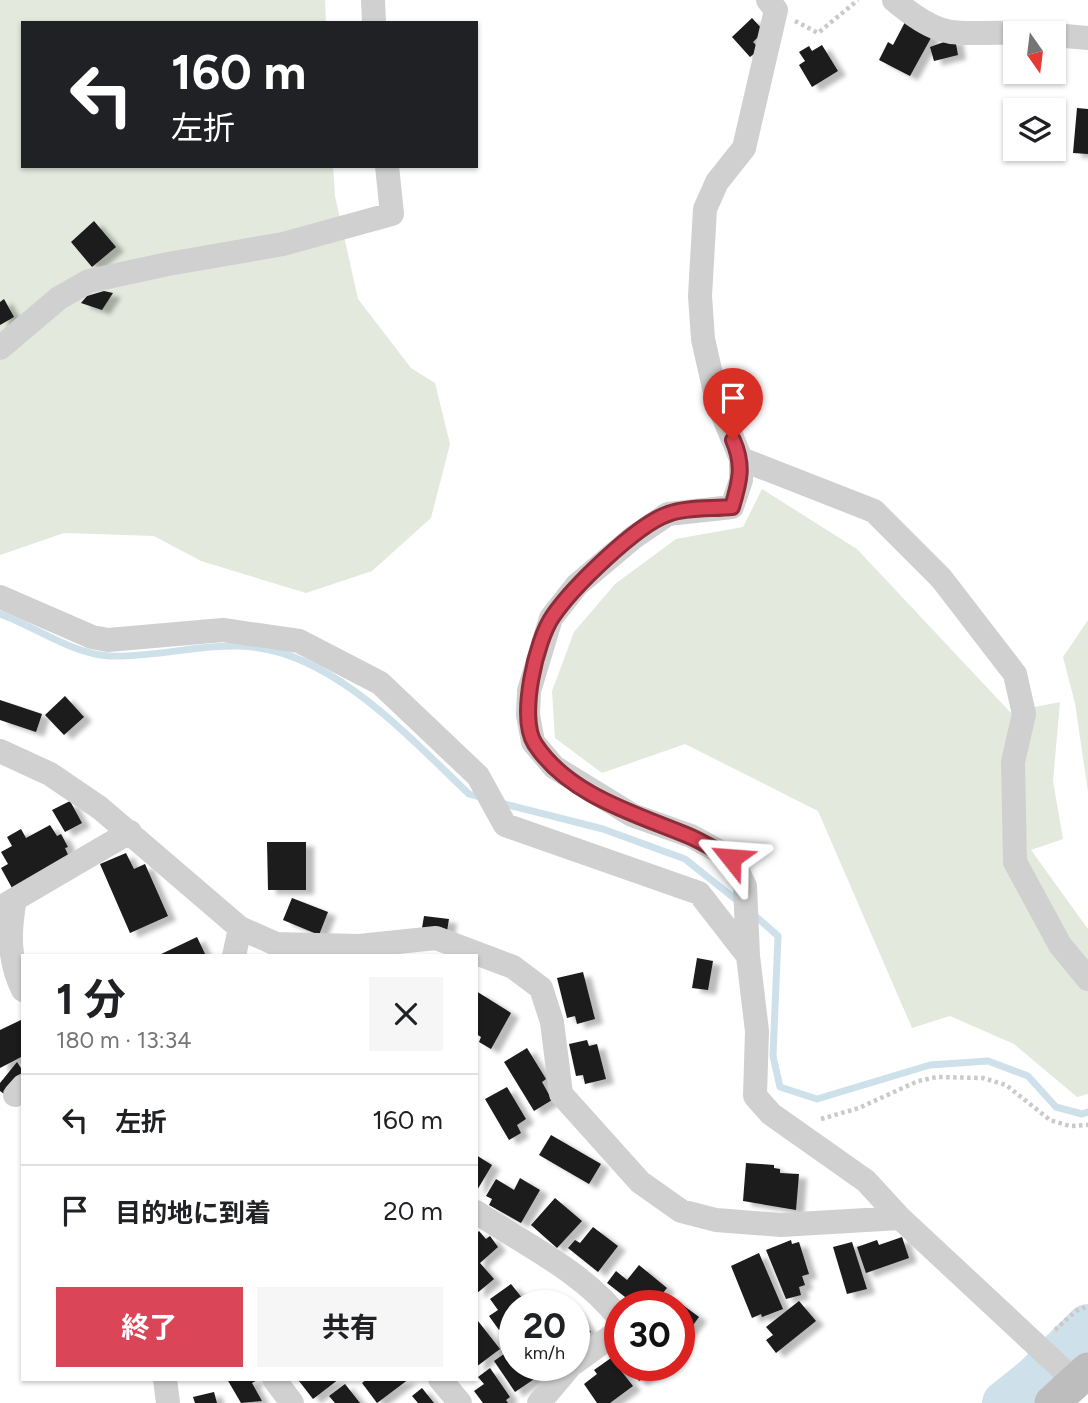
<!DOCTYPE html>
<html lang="ja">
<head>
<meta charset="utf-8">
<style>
  body { margin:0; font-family:Figtree,"Noto Sans JP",sans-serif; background:#f6f6f6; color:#202124; height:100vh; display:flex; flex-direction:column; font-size:26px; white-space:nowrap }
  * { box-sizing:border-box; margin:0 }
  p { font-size:23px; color:#757577 }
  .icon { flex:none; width:38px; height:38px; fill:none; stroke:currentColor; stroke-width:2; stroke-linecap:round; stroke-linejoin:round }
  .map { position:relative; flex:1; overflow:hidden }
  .side { position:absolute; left:21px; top:954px; width:457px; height:427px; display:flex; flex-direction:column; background:#fff; border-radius:0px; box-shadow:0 2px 5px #0004 }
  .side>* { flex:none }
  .guide { position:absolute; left:21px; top:21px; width:457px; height:147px; border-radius:0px; box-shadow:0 2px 5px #0004; background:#202124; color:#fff; overflow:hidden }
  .needle { width:46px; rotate:166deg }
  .tools { position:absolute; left:1003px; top:21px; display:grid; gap:14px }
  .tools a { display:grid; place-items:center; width:63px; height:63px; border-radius:0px; background:#fff; box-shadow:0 2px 5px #0004; font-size:35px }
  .speed { position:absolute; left:499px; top:1290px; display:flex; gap:14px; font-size:35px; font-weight:700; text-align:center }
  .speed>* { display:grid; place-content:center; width:91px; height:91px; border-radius:50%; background:#fff; box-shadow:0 2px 5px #0004; line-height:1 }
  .speed small { font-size:18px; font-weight:400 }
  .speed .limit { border:10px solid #d22; background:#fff; color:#111 }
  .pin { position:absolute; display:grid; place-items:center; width:60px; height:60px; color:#fff; margin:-72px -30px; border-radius:50% 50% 50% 0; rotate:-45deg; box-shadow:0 0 7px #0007 }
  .pin .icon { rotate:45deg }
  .me { position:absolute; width:77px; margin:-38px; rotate:298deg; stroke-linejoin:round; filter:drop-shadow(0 0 5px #0008) }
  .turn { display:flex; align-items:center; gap:24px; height:147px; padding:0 35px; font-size:32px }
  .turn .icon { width:91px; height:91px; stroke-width:2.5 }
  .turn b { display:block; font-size:49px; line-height:60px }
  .round { display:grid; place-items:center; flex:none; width:74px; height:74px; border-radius:0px; background:#f6f6f6 }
  .headline { display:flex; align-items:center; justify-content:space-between; height:119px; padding:0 35px }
  h1 { font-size:42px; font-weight:700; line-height:52px }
  .action { display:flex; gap:14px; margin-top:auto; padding:14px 35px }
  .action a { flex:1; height:80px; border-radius:0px; background:#da4557; color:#fff; font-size:28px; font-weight:700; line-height:80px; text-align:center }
  .action a+a { background:#f6f6f6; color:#202124 }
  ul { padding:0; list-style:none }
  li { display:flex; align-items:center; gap:21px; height:91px; padding:0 35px; border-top:2px solid #e0e0e0 }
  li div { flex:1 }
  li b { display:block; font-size:26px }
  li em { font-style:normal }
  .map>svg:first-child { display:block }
  .green { fill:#e3e9dd }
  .water { fill:#cee1ea }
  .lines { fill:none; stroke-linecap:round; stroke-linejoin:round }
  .stream { stroke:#cee1ea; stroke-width:7 }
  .river { stroke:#cee1ea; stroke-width:44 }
  .building { fill:#1a1a1a; filter:url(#shadow) }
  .path { stroke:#cacaca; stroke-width:4.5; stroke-dasharray:3.5 3.5; stroke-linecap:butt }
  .minor { stroke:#d0d0d0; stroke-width:24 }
  .secondary { stroke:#bdbdbd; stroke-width:35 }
  .route-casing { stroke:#8e2d39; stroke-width:18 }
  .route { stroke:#da4557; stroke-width:12 }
</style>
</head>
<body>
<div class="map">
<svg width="1088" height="1403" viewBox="0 0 1088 1403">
  <defs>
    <filter id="shadow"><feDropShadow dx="8" dy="4.5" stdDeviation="2" flood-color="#0004"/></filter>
  </defs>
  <rect width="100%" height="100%" fill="#fff"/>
  <!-- green -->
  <path class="green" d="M 0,0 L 325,0 L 326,23 L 23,23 L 23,166 L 333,166 L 335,196 L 358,299 L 411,368 L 435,383 L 450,444 L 431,518 L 372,571 L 306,593 L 201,561 L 154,536 L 64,533 L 0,555 Z
    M 762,489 L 857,549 L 1010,712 L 1060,702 L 1053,781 L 1063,839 L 1031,850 L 1088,929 L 1088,1094 L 1077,1097 L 1014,1044 L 950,1016 L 912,1028 L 818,811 L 685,744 L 602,773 L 555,738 L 552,691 L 574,632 L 615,584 L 676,539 L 743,527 Z
    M 1088,620 L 1088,792 L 1075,703 L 1063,657 Z"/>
  <!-- water -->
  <path class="water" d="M 1088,1313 L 1088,1347 L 1073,1362 L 1047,1345 Z"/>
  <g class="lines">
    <!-- stream -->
    <path class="stream" d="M 0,614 C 34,626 72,654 109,656 C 156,658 206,642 253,647 C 336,656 411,739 469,794 L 483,798
      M 501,803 L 603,829 L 685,859 L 739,902
      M 753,914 L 778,936 L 773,1056 L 780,1087 L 817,1099 L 930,1065 L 988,1061 L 1028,1076 L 1056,1107 L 1082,1114 L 1088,1112"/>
    <!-- river -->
    <path class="river" d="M 1004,1403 L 1035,1378 L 1088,1326"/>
  </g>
  <!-- building -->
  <path class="building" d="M 752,18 L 764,31 L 753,42 L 760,49 L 750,57 L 732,37 Z
    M 905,22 L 932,36 L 910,76 L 879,60 L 888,42 L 893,45 Z
    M 955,38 L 958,55 L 934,61 L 930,47 Z
    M 822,45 L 838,71 L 812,87 L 799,65 L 805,61 L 799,52 L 809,46 L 812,51 Z
    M 1077,108 L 1088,109 L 1088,154 L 1073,153 Z
    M 94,221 L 116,247 L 92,267 L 71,242 Z
    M 104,291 L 113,293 L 102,310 L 81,303 L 87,296 Z
    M 4,299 L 14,317 L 0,325 L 0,302 Z
    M 65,696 L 84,717 L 64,735 L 45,715 Z
    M 0,700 L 42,714 L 36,732 L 0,720 Z
    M 70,801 L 82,823 L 65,832 L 52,810 Z
    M 50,825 L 57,836 L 61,834 L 68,847 L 65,848 L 69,857 L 12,888 L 1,868 L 8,864 L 1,852 L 12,846 L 7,837 L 21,829 L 26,838 Z
    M 267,842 L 306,842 L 306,890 L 268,890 Z
    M 126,853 L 134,869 L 145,864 L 168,916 L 130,933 L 100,864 Z
    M 292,898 L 328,912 L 319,935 L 283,920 Z
    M 424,916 L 449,919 L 447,931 L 422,928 Z
    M 197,937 L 206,956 L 157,956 Z
    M 697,958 L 713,961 L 708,990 L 692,988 Z
    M 583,972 L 595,1019 L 577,1024 L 575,1016 L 567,1018 L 557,978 Z
    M 476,991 L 511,1013 L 491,1049 L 479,1042 L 481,1037 L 476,1034 Z
    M 23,1019 L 23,1056 L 0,1068 L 0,1030 Z
    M 587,1040 L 589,1046 L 597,1044 L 606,1079 L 585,1084 L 583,1075 L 576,1076 L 569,1044 Z
    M 527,1048 L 546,1079 L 542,1082 L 552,1100 L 534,1111 L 504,1062 Z
    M 17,1062 L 23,1071 L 4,1094 L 0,1091 L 0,1083 Z
    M 507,1087 L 526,1119 L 517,1125 L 521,1133 L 509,1140 L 485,1099 Z
    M 551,1135 L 601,1164 L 589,1184 L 539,1155 Z
    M 476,1155 L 492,1165 L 476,1192 Z
    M 746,1163 L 774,1165 L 774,1168 L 780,1169 L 780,1173 L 799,1174 L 796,1210 L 743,1201 Z
    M 520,1178 L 540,1190 L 521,1223 L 489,1205 L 492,1199 L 486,1196 L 496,1179 L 514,1190 Z
    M 555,1198 L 582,1221 L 557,1248 L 531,1225 Z
    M 593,1227 L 618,1246 L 598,1272 L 568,1248 L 575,1240 L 580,1243 Z
    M 479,1231 L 486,1239 L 490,1236 L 498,1247 L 480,1263 L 494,1279 L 476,1294 L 476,1234 Z
    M 902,1237 L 909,1258 L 866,1273 L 857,1247 L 877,1240 L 879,1245 Z
    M 791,1240 L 792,1244 L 799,1242 L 809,1274 L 802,1276 L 805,1285 L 799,1287 L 801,1295 L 786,1299 L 766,1250 Z
    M 852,1242 L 867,1289 L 847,1294 L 833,1247 Z
    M 759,1253 L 783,1309 L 762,1317 L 761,1314 L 752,1318 L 731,1266 Z
    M 639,1265 L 667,1288 L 652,1306 L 640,1306 L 631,1298 L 629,1300 L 607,1283 L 616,1271 L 627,1280 Z
    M 511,1284 L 523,1299 L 529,1294 L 538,1306 L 514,1306 L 514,1331 L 511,1334 L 505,1326 L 499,1330 L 489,1316 L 498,1310 L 490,1299 Z
    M 668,1294 L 699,1317 L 679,1344 L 679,1306 L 660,1306 Z
    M 799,1301 L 816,1321 L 776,1353 L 766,1340 L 773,1335 L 766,1327 Z
    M 574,1307 L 591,1332 L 574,1343 Z
    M 478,1321 L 500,1349 L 476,1367 L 476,1322 Z
    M 514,1347 L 514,1365 L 541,1365 L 536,1369 L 540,1375 L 515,1392 L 494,1361 Z
    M 611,1358 L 633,1386 L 610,1403 L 597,1403 L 584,1384 L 597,1374 L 594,1370 Z
    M 629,1365 L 663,1365 L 639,1381 Z
    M 490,1368 L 510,1397 L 506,1400 L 508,1403 L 483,1403 L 474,1391 L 484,1384 L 478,1377 Z
    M 227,1379 L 259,1379 L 252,1383 L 262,1401 L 241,1403 Z
    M 301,1379 L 339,1379 L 313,1399 L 299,1381 Z
    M 367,1379 L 409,1379 L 377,1403 L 362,1383 Z
    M 345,1384 L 360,1403 L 335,1403 L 329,1396 Z
    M 422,1388 L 434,1403 L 418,1403 L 412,1396 Z
    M 214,1392 L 217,1403 L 195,1403 L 193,1397 Z"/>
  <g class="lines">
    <!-- path -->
    <path class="path" d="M 795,21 L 818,33 L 858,0
      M 821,1119 L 859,1108 L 918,1081 L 937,1077 L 983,1078 L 1006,1085 L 1050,1120 L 1070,1126 L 1088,1125
      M 1055,1330 L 1076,1311 L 1088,1306"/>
    <!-- minor -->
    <path class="minor" d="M 373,0 L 374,23
      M 768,0 L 776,10 L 744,148 L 717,182 L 705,209 L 700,296 L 703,339 L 717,401 L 741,459 L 741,480 L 732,507 L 668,514 L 634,537 L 577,585 L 551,618 L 529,691 L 528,715 L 533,742 L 554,767 L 632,815 L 691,836 L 731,858 L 745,886 L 748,956 L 757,1031 L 755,1096 L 771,1114 L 866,1181 L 900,1218 L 1076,1382
      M 894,0 C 945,43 955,31 1015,33
      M 1054,35 L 1088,38
      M 0,348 L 59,298 L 89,281 L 168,264 L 283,244 L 392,214 L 387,166
      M 741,459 L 874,511 L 941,578 L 1015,674 L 1024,714 L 1013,762 L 1015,862 L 1060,945 L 1088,979
      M 0,597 L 92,637 L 108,640 L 223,630 L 299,641 L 380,683 L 478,776 L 505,825 L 699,893 L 748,956
      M 0,751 L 50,774 L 100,808 L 240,928 L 276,944 L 359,946 L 436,938 L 513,967 L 541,988 L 552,1022 L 561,1094 L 640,1182 L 681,1211 L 716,1220 L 781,1225 L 900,1218
      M 15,899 C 9,931 8,960 23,990
      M 0,908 L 130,832
      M 234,956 L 240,928
      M 15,1095 L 23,1086
      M 476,1212 C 524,1244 584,1272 620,1319
      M 574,1363 L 620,1330
      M 165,1379 L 168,1403
      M 274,1379 L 292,1403
      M 440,1379 L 460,1403
      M 539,1403 L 571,1365"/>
    <!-- secondary -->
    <path class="secondary" d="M 1052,1403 L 1088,1370"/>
  </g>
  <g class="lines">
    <!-- route casing -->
    <g class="route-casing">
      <path id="route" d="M 731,858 C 717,851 703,842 689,836 C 636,814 568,795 535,744 C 518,718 536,640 553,616 C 572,588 636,525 668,514 C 686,507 712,509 732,507 C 740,481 744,465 733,440"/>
    </g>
    <!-- route -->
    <use href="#route" class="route"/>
  </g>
</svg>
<div class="tools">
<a><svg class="needle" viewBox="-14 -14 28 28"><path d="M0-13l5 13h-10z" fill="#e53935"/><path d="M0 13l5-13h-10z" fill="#757577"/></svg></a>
<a><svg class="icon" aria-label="layers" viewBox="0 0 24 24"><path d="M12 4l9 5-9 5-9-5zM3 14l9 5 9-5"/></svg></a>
</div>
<div class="speed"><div>20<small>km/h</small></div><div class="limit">30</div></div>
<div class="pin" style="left:733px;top:440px;background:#d93025"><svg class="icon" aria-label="arrive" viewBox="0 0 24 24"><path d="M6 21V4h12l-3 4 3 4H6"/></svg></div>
<svg class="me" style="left:731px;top:858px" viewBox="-20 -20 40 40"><path d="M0-17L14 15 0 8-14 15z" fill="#da4557" stroke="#fff" stroke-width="4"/></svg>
<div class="guide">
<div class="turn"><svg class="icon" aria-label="left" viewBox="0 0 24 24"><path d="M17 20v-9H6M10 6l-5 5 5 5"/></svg><div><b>160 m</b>左折</div></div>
</div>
<section class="side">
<div class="headline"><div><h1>1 分</h1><p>180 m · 13:34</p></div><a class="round"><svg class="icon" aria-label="close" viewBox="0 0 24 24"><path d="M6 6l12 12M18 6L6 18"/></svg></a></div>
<ul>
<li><svg class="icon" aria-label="left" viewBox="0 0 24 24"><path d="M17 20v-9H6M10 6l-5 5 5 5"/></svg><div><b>左折</b></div><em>160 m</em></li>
<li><svg class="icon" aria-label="arrive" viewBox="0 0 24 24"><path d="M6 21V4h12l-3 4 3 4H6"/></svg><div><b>目的地に到着</b></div><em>20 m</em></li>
</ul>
<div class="action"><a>終了</a><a>共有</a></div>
</section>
</div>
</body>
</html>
